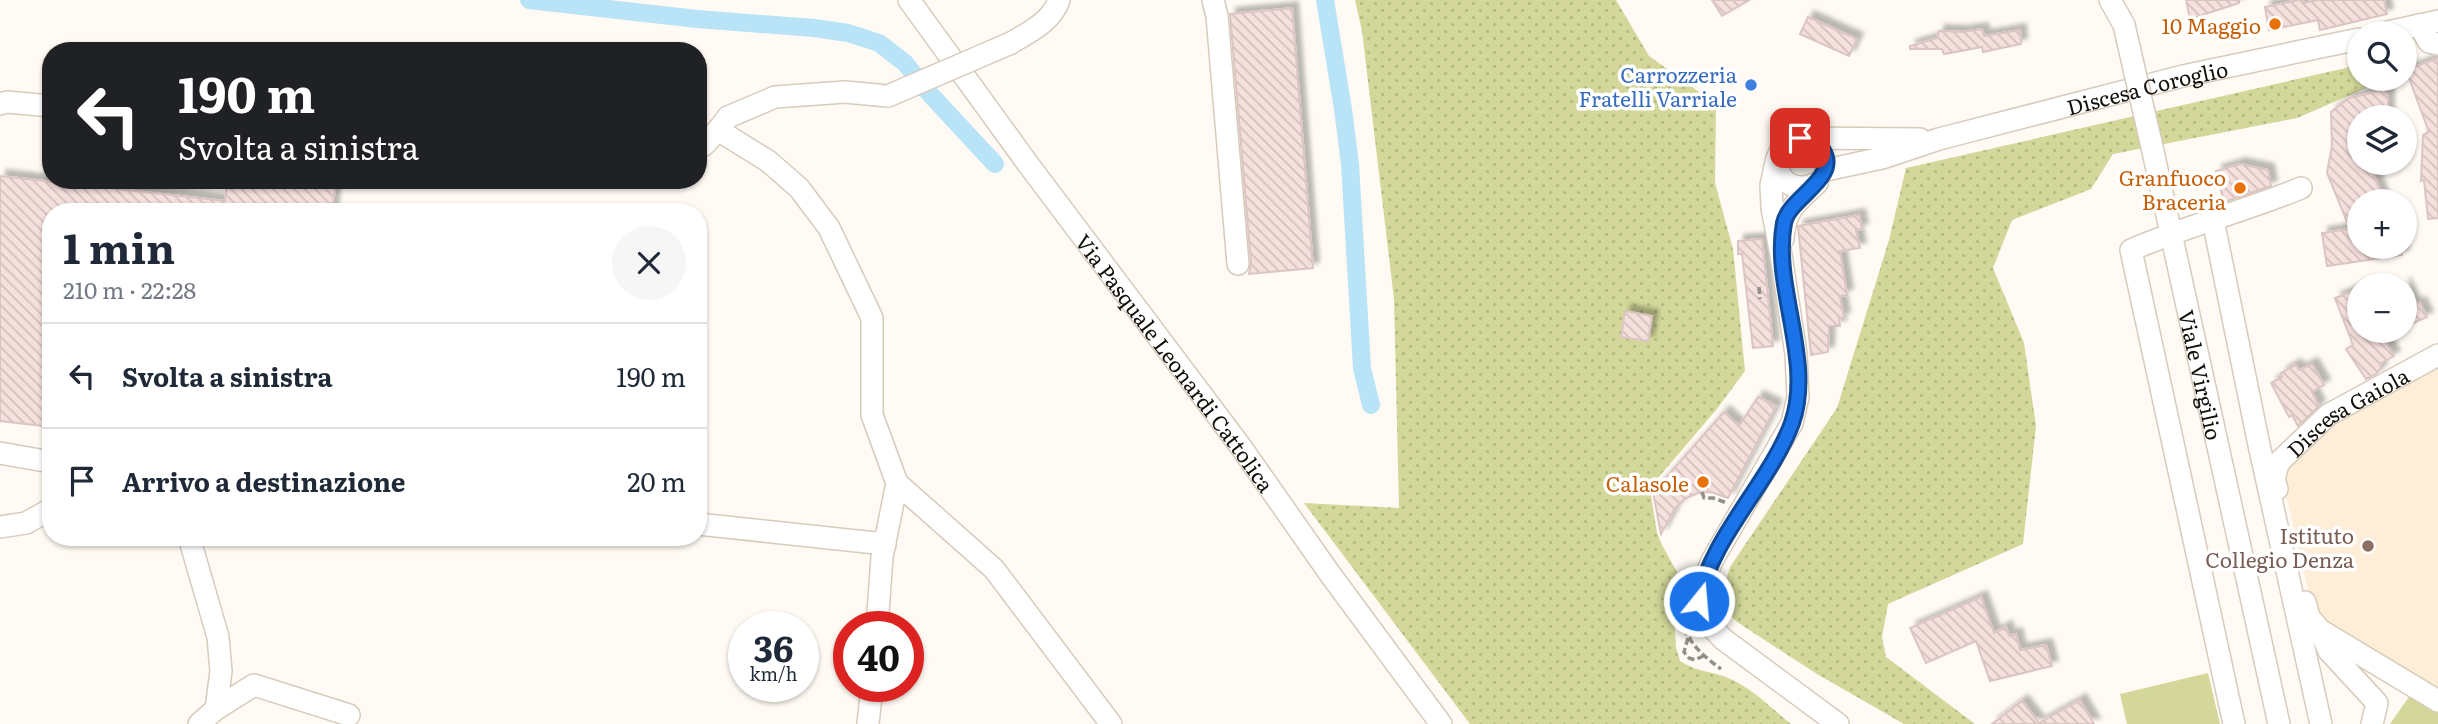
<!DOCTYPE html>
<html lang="it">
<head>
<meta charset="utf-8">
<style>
  body { margin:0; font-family:Literata,serif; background:#f6f6f7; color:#1f2937; height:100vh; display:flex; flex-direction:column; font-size:26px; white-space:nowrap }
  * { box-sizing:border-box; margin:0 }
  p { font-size:23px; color:#747a83 }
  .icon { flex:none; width:38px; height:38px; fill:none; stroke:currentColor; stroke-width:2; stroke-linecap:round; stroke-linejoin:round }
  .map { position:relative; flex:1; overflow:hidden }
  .drawer { position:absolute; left:42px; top:203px; width:665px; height:343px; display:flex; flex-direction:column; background:#fff; border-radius:28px; box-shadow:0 2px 5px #0004 }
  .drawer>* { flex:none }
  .guide { position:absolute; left:42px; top:42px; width:665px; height:147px; border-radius:28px; box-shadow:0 2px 5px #0004; background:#202124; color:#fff; overflow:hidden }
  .tools { position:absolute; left:2347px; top:21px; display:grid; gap:14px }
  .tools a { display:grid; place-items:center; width:70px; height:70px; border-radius:50%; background:#fff; box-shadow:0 2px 5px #0004; font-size:35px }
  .speed { position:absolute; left:728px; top:611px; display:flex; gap:14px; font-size:35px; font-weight:700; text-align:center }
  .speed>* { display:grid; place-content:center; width:91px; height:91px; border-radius:50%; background:#fff; box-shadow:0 2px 5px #0004; line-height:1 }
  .speed small { font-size:18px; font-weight:400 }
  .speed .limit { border:10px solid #d22; background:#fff; color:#111 }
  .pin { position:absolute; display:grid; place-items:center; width:60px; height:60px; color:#fff; margin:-30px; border-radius:14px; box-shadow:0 4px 10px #0006 }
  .me { position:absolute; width:77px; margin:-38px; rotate:17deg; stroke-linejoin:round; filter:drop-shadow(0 0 5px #0008) }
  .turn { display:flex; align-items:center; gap:24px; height:147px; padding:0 21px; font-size:32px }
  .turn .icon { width:91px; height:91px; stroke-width:2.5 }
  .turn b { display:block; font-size:49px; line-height:60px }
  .round { display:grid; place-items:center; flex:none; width:74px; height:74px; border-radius:37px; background:#f6f6f7 }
  .summary { display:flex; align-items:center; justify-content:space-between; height:119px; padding:0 21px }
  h1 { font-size:42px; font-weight:700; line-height:52px }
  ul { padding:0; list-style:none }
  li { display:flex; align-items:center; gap:21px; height:105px; padding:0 21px; border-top:2px solid #e0e1e3 }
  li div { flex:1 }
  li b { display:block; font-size:26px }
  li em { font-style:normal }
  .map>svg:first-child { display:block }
  .built { fill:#feeed7 }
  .grass { fill:url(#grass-dots) }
  .pitch { fill:#d3d799 }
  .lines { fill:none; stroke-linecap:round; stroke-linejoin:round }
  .canal { stroke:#b9e3f7; stroke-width:18 }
  .building { fill:url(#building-back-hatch); stroke:#dbc5c2; stroke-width:2; filter:url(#shadow) }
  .minor-casing { stroke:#d7cbbb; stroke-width:24 }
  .path { stroke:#928e88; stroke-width:3.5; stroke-dasharray:7 3.5; stroke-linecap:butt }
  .minor { stroke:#fff; stroke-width:21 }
  .minor-bridge-casing { stroke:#d7cbbb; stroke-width:24; stroke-linecap:butt }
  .minor-bridge { stroke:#fff; stroke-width:21 }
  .route-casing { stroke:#114b97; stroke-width:18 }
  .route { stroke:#1a73e8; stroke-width:12 }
  .food-dot { fill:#e8710a; stroke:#fff; stroke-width:2.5 }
  .shop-dot { fill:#3f7fe0; stroke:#fff; stroke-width:2.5 }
  .education-dot { fill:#8d6e63; stroke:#fff; stroke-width:2.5 }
  .labels { text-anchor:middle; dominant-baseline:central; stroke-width:7; stroke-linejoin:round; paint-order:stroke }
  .food-label { font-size:21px; fill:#c56008; stroke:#fff; text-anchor:end }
  .shop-label { font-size:21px; fill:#366cbe; stroke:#fff; text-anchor:end }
  .street-label { font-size:21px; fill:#13100a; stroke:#fff }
  .education-label { font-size:21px; fill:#785e54; stroke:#fff; text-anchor:end }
</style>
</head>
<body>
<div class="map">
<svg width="2438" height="724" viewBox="0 0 2438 724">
  <defs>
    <pattern id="grass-dots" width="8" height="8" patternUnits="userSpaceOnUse" patternTransform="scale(1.75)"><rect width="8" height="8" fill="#d3d799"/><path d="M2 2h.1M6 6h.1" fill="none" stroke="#b4b882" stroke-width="1.8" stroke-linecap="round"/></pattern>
    <pattern id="building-back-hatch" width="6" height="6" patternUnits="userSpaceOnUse" patternTransform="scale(1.75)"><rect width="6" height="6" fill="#f6e0dd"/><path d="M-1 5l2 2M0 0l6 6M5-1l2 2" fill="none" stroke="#d2bfbc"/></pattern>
    <filter id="shadow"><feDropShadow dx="6" dy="-6" stdDeviation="2" flood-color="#0004"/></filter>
  </defs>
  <rect width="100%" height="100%" fill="#fffaf3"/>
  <!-- built -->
  <path class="built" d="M 2438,359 L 2438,692 L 2315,620 L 2281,473 L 2328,420 Z"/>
  <!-- grass -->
  <path class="grass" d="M 1355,0 L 1616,0 L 1649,56 L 1716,104 L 1715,183 L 1733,249 L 1745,371 L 1716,410 L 1652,485 L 1651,495 L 1657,533 L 1662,545 L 1677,572 L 1674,616 L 1676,647 L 1680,661 C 1699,673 1709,670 1728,678 C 1751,687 1772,709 1791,724 L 1470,724 L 1304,503 L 1399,508 L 1394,299 L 1362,31 Z
    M 2359,65 L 2359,79 L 2387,79 L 2297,118 L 2113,154 L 2091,189 L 2012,220 L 1993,268 L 2024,343 L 2036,426 L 2023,544 L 1888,604 L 1882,637 L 1886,657 L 1975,724 L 1904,724 L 1817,674 L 1737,622 L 1719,604 L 1730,567 L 1837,408 L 1889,240 L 1906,168 Z"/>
  <!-- pitch -->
  <path class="pitch" d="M 2208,673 L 2220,724 L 2127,724 L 2120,694 Z
    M 2413,691 L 2438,708 L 2438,724 L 2390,724 Z"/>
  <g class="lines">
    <!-- canal -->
    <path class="canal" d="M 529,0 L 697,19 L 814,28 L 848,33 L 879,43 L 905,63 L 929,93 L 995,164
      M 1325,0 L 1343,109 L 1350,164 L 1362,368 L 1371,405"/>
  </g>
  <!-- building -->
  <path class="building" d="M 1712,0 L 1749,0 L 1722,16 Z
    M 2186,0 L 2239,0 L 2239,3 L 2190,19 Z
    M 2299,0 L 2302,0 L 2303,3 L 2318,0 L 2384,0 L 2387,14 L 2320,30 L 2318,20 L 2269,30 L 2265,7 Z
    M 1292,8 L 1313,268 L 1249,274 L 1251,263 L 1230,14 Z
    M 1808,17 L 1857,39 L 1849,56 L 1800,34 Z
    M 1982,29 L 1984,36 L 2020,30 L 2021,44 L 1983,52 L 1982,47 L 1944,54 L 1942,49 L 1910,49 L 1910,46 L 1937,38 L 1939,31 L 1962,32 Z
    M 2438,58 L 2438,218 L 2428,219 L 2424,180 L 2421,181 L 2423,135 L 2429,132 L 2406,70 Z
    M 2384,90 L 2386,94 L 2388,94 L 2388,117 L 2359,117 L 2359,163 L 2369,163 L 2384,201 L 2359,201 L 2359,247 L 2402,247 L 2402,255 L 2327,266 L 2322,233 L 2350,229 L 2327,173 L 2332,146 L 2331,112 L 2349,98 Z
    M 2240,164 L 2268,170 L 2271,186 L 2224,202 L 2216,171 Z
    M 0,176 L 225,201 L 227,180 L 336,180 L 332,212 L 51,212 L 51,427 L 0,421 Z
    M 1859,215 L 1862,229 L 1856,230 L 1860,248 L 1840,251 L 1847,295 L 1840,296 L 1844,318 L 1839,318 L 1840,326 L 1829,326 L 1828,352 L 1811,355 L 1798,226 Z
    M 1762,239 L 1773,346 L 1753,348 L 1742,254 L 1738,254 L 1738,241 Z
    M 2404,283 L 2415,305 L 2420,303 L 2427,317 L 2404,327 Z
    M 2359,289 L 2359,331 L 2379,331 L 2394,356 L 2380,364 L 2381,368 L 2376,374 L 2366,379 L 2346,349 L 2353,345 L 2335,298 Z
    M 1625,311 L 1652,316 L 1648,341 L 1621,337 Z
    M 2312,364 L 2324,385 L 2312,392 L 2319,406 L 2298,426 L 2292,415 L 2289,417 L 2271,383 L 2282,377 L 2281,373 L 2295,365 L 2299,370 Z
    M 1758,397 L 1776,406 L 1728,498 L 1711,492 L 1698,493 L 1686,498 L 1675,508 L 1661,534 L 1653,492 L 1724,412 L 1739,426 Z
    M 1981,597 L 1994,633 L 2006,627 L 2009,636 L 2016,634 L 2020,650 L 2046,645 L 2052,666 L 1990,681 L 1976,641 L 1926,663 L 1910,628 Z
    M 2080,700 L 2094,724 L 1992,724 L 2022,701 L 2039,723 Z"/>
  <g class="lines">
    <!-- minor casing -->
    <g class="minor-casing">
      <g id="minor">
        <path id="s1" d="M 909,0 L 1028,164 L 1241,447 L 1330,574 L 1441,724"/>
        <path d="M 1213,0 L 1217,16 L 1238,264"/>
        <path d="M 2110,0 L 2124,25"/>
        <path d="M 2419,25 L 2429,42 L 2438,44"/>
        <path d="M 2383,33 L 2438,21"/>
        <path d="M 1011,43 C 1030,32 1052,21 1059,0"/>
        <path d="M 0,104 L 7,102 L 51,106"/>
        <path d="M 718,130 L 728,117 L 775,97 L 845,92 L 888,96"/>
        <path d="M 698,147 L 704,145 L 718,130 L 768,161 L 799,188 L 829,228 L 872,318 L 872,415 L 897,483 L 994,569 L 1111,724"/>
        <path id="s2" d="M 2152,147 L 2279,724"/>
        <path d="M 1777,158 L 1771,185 L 1772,208 L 1781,255 L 1796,354 L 1798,397 L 1792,423 L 1713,559 L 1702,583 L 1699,601 L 1704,619 L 1723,639 L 1838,724"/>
        <path id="s3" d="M 1826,170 L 1882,158 L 1939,139 L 2183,76 L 2359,39"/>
        <path d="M 1817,183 C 1779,202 1759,148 1800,138 L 1920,139"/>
        <path d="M 2213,220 L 2259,445 L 2321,724"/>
        <path d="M 1783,239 C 1785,209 1796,203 1817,183"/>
        <path d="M 0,453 L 51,462"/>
        <path id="s4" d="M 2277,489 L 2274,478 L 2279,462 L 2328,415 L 2438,355"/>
        <path d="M 698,524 L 885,544"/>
        <path d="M 0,527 L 26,523 L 51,509"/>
        <path d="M 189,537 L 218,637 L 221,671 L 216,709"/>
        <path d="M 2305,602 L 2309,617 L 2320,630 L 2438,701"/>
        <path d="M 877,626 L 882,557 L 897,483"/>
        <path d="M 2320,630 L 2329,651 L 2377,703 L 2372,724"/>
        <path d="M 199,724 L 216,709 L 254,685 L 349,715"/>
        <path d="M 868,724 L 872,686"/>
        <path d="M 2234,724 L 2131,250 C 2186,226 2245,211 2301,188"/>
      </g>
    </g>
    <!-- path -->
    <path class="path" d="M 1759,287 L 1760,299
      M 1702,492 L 1704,498 L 1713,498 L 1727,503
      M 1679,619 C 1691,644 1698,652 1721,669
      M 1688,638 L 1684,652 L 1689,658 L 1695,660 L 1703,656"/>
    <!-- minor -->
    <use href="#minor" class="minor"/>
    <!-- minor-bridge casing -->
    <g class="minor-bridge-casing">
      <path id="minor-bridge" d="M 2124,25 L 2152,147
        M 888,96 L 1011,43"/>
    </g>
    <!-- minor-bridge -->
    <use href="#minor-bridge" class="minor-bridge"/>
  </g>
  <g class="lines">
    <!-- route casing -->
    <g class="route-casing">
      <path id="route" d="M 1699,601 C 1710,538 1770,483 1792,423 C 1814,361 1772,286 1784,223 C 1789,197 1842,178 1822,149 C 1817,141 1810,139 1800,138"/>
    </g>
    <!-- route -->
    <use href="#route" class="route"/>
  </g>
  <!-- markers -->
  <g class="food-dot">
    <circle cx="2275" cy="24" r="7"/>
    <circle cx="2240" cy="188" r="7"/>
    <circle cx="1703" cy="482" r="7"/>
  </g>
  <circle class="shop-dot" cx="1751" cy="85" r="7"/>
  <circle class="education-dot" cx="2368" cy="546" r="7"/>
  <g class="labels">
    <!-- food labels -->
    <g class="food-label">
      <text x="2261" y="24">10 Maggio</text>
      <text x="2226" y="176">Granfuoco<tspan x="2226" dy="24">Braceria</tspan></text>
      <text x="1689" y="482">Calasole</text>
    </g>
    <!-- shop labels -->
    <g class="shop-label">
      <text x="1737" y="73">Carrozzeria<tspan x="1737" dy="24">Fratelli Varriale</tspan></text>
    </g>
    <!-- street labels -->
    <g class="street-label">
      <text stroke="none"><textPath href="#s3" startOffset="332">Discesa Coroglio</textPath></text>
      <text stroke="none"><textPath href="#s1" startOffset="450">Via Pasquale Leonardi Cattolica</textPath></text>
      <text stroke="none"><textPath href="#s2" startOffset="233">Viale Virgilio</textPath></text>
      <text stroke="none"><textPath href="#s4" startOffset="114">Discesa Gaiola</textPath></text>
    </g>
    <!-- education labels -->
    <g class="education-label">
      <text x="2354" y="534">Istituto<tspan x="2354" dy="24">Collegio Denza</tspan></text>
    </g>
  </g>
</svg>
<div class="tools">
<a><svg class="icon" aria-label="search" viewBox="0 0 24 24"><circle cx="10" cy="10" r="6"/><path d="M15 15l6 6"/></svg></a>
<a><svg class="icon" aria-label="layers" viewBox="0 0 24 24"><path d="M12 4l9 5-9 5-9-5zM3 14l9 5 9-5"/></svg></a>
<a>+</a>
<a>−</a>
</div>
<div class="speed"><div>36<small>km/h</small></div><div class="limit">40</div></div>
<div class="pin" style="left:1800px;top:138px;background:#d93025"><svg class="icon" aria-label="arrive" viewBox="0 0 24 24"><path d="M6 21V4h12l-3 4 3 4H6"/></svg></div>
<svg class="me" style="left:1699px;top:601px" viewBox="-20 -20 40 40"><circle r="17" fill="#1a73e8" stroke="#fff" stroke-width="3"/><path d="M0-11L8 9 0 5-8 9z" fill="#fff"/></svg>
<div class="guide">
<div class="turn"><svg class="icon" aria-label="left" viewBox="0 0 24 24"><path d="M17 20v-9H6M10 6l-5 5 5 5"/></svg><div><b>190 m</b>Svolta a sinistra</div></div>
</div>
<section class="drawer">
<div class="summary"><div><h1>1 min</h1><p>210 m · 22:28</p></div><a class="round"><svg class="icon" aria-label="close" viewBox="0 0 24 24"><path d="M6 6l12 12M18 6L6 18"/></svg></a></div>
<ul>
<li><svg class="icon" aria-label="left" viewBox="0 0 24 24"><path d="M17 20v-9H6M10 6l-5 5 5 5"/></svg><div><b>Svolta a sinistra</b></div><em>190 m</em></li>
<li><svg class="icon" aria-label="arrive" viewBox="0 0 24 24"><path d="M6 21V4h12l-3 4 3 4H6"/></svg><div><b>Arrivo a destinazione</b></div><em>20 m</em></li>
</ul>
</section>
</div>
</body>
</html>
